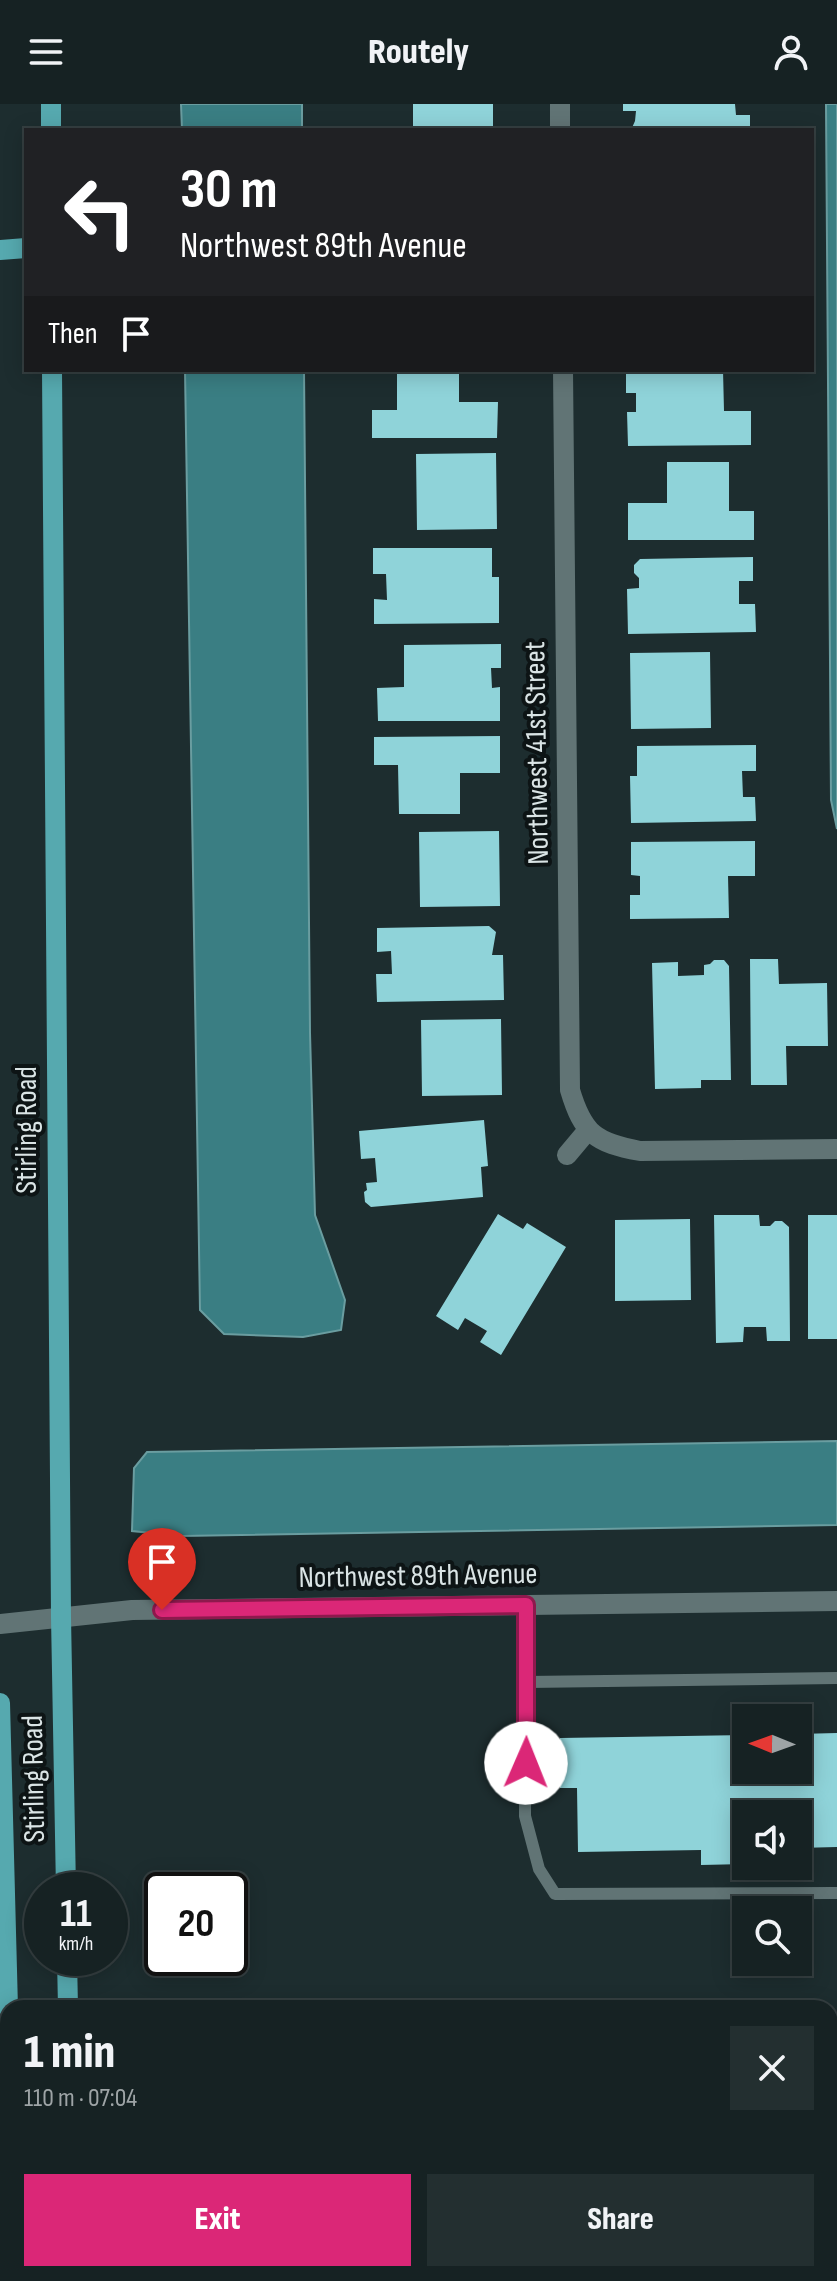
<!DOCTYPE html>
<html lang="en">
<head>
<meta charset="utf-8">
<style>
  body { margin:0; font-family:"Sofia Sans Condensed",sans-serif; background:#232f30; color:#f1f3f6; height:100vh; display:flex; flex-direction:column; font-size:30px; white-space:nowrap }
  * { box-sizing:border-box; margin:0 }
  p { font-size:26px; color:#9ea4a6 }
  .icon { flex:none; width:44px; height:44px; fill:none; stroke:currentColor; stroke-width:2; stroke-linecap:round; stroke-linejoin:round }
  .map { position:relative; flex:1; overflow:hidden }
  .panel { position:absolute; left:0px; top:1896px; width:838px; height:282px; display:flex; flex-direction:column; background:#162223; border-radius:24px 24px 0 0; box-shadow:0 4px 20px #0003,0 0 0 2px #353f41 }
  .panel>* { flex:none }
  .guide { position:absolute; left:24px; top:24px; width:790px; height:244px; border-radius:0px; box-shadow:0 4px 20px #0003,0 0 0 2px #353f41; background:#202124; color:#fff; overflow:hidden }
  .needle { width:52px; rotate:271deg }
  .fabs { position:absolute; left:732px; top:1600px; display:grid; gap:16px }
  .fabs a { display:grid; place-items:center; width:80px; height:80px; border-radius:0px; background:#162223; box-shadow:0 4px 20px #0003,0 0 0 2px #353f41; font-size:40px }
  .speed { position:absolute; left:24px; top:1768px; display:flex; gap:16px; font-size:40px; font-weight:700; text-align:center }
  .speed>* { display:grid; place-content:center; width:104px; height:104px; border-radius:50%; background:#162223; box-shadow:0 4px 20px #0003,0 0 0 2px #353f41; line-height:1 }
  .speed small { font-size:20px; font-weight:400 }
  .speed .limit { border:4px solid #111; border-radius:12px; background:#fff; color:#111 }
  .pin { position:absolute; display:grid; place-items:center; width:68px; height:68px; color:#fff; margin:-82px -34px; border-radius:50% 50% 50% 0; rotate:-45deg; box-shadow:0 0 8px #0007 }
  .pin .icon { rotate:45deg }
  .me { position:absolute; width:88px; margin:-44px; rotate:1deg; stroke-linejoin:round; filter:drop-shadow(0 0 6px #0008) }
  .turn { display:flex; align-items:center; gap:28px; height:168px; padding:0 24px; font-size:36px }
  .turn .icon { width:104px; height:104px; stroke-width:2.5 }
  .turn b { display:block; font-size:56px; line-height:68px }
  .then { display:flex; align-items:center; height:76px; padding:0 24px; background:#0003; gap:16px; font-size:30px }
  .round { display:grid; place-items:center; flex:none; width:84px; height:84px; border-radius:0px; background:#232f30 }
  .headline { display:flex; align-items:center; justify-content:space-between; height:136px; padding:0 24px }
  h1 { font-size:48px; font-weight:800; line-height:60px }
  .button { display:flex; gap:16px; margin-top:auto; padding:16px 24px }
  .button a { flex:1; height:92px; border-radius:0px; background:#db2777; color:#fff; font-size:32px; font-weight:800; line-height:92px; text-align:center }
  .button a+a { background:#232f30; color:#f1f3f6 }
  header { display:flex; justify-content:space-between; align-items:center; height:104px; padding:0 24px; background:#162223; font-size:36px; font-weight:800 }
  .map>svg:first-child { display:block }
  .water { fill:#3a7e83; stroke:#6a9da0; stroke-width:2 }
  .building { fill:#8fd3d9 }
  .lines { fill:none; stroke-linecap:round; stroke-linejoin:round }
  .lane { stroke:#617475; stroke-width:12 }
  .street { stroke:#617475; stroke-width:20 }
  .primary { stroke:#56a9af; stroke-width:20 }
  .route-casing { stroke:#8e194d; stroke-width:20 }
  .route { stroke:#db2777; stroke-width:14 }
  .labels { text-anchor:middle; dominant-baseline:central; stroke-width:8; stroke-linejoin:round; paint-order:stroke }
  .street-label { font-size:30px; fill:#dae4e5; stroke:#0d1415 }
</style>
</head>
<body>
<header><svg class="icon" aria-label="menu" viewBox="0 0 24 24"><path d="M4 6h16M4 12h16M4 18h16"/></svg>Routely<svg class="icon" aria-label="person" viewBox="0 0 24 24"><circle cx="12" cy="8" r="4"/><path d="M4 21q1-7 8-7t8 7"/></svg></header>
<div class="map">
<svg width="837" height="2177" viewBox="0 0 837 2177">
  <rect width="100%" height="100%" fill="#1d2d2f"/>
  <!-- water -->
  <path class="water" d="M 181,0 L 302,0 L 302,26 L 182,26 Z
    M 826,0 L 837,0 L 837,725 L 831,696 Z
    M 185,266 L 304,266 L 310,929 L 315,1111 L 345,1196 L 341,1226 L 303,1233 L 224,1230 L 200,1206 Z
    M 837,1337 L 837,1421 L 181,1432 L 132,1427 L 134,1364 L 147,1348 Z"/>
  <!-- building -->
  <path class="building" d="M 413,0 L 493,0 L 493,25 L 413,26 Z
    M 623,0 L 735,0 L 736,11 L 750,11 L 750,26 L 631,26 L 635,17 L 636,7 L 623,7 Z
    M 397,266 L 459,266 L 459,298 L 498,298 L 497,334 L 372,334 L 372,306 L 397,306 Z
    M 626,266 L 723,266 L 724,307 L 751,307 L 751,341 L 628,342 L 627,308 L 636,308 L 636,289 L 626,289 Z
    M 496,349 L 497,425 L 417,426 L 416,350 Z
    M 667,358 L 729,358 L 729,407 L 754,407 L 754,436 L 628,436 L 628,399 L 667,399 Z
    M 373,444 L 492,444 L 492,473 L 499,473 L 499,519 L 374,520 L 374,495 L 387,496 L 386,470 L 373,470 Z
    M 753,453 L 753,477 L 739,477 L 739,500 L 755,500 L 756,528 L 628,530 L 627,485 L 639,484 L 639,474 L 634,469 L 634,461 L 640,455 Z
    M 501,540 L 501,564 L 491,564 L 492,584 L 500,583 L 500,617 L 378,617 L 377,584 L 404,583 L 404,541 Z
    M 710,548 L 711,624 L 631,625 L 630,549 Z
    M 500,632 L 500,669 L 460,669 L 460,710 L 399,710 L 398,661 L 374,661 L 374,633 Z
    M 756,641 L 756,667 L 742,667 L 743,693 L 755,693 L 756,717 L 631,719 L 630,672 L 637,672 L 637,642 Z
    M 499,727 L 500,802 L 420,803 L 419,728 Z
    M 755,737 L 755,772 L 728,772 L 729,814 L 630,815 L 630,791 L 640,791 L 640,772 L 631,771 L 631,738 Z
    M 489,822 L 496,828 L 492,851 L 503,851 L 504,896 L 377,898 L 376,870 L 392,870 L 391,847 L 377,848 L 377,824 Z
    M 750,855 L 778,855 L 779,880 L 827,879 L 828,942 L 786,942 L 787,981 L 751,981 Z
    M 714,856 L 724,856 L 729,862 L 731,976 L 701,976 L 701,984 L 655,985 L 652,859 L 678,858 L 678,872 L 704,871 L 704,861 L 710,860 Z
    M 501,915 L 502,991 L 422,992 L 421,916 Z
    M 484,1016 L 488,1062 L 481,1063 L 483,1093 L 371,1103 L 365,1098 L 364,1088 L 367,1086 L 366,1079 L 377,1078 L 375,1054 L 361,1055 L 359,1027 Z
    M 498,1110 L 523,1125 L 527,1119 L 566,1143 L 501,1251 L 480,1238 L 487,1227 L 465,1214 L 458,1226 L 436,1212 Z
    M 714,1111 L 759,1111 L 760,1122 L 770,1122 L 775,1117 L 782,1117 L 789,1123 L 790,1237 L 767,1237 L 766,1223 L 744,1223 L 743,1238 L 716,1239 Z
    M 808,1111 L 837,1111 L 837,1235 L 808,1235 Z
    M 690,1115 L 691,1196 L 615,1197 L 615,1116 Z
    M 837,1629 L 837,1743 L 798,1744 L 798,1710 L 746,1710 L 746,1760 L 701,1761 L 701,1746 L 578,1748 L 577,1684 L 560,1684 L 560,1634 L 746,1631 L 746,1666 L 798,1666 L 798,1630 Z
    M 837,2145 L 837,2177 L 769,2177 L 769,2170 L 830,2170 L 830,2146 Z
    M 672,2173 L 672,2177 L 624,2177 L 624,2174 Z"/>
  <g class="lines">
    <!-- lane -->
    <path class="lane" d="M 526,1501 L 525,1712 L 539,1765 L 555,1790 L 837,1789
      M 527,1578 L 837,1574
      M 830,1999 L 837,1999
      M 0,2050 L 8,2048
      M 830,2092 L 837,2092
      M 591,2170 L 595,2177
      M 496,2177 L 496,2170
      M 694,2177 L 697,2170"/>
    <!-- street -->
    <path class="street" d="M 560,0 L 560,26
      M 563,266 L 570,986 C 583,1030 596,1039 640,1047 L 837,1045
      M 567,1051 L 588,1026
      M 0,1520 L 132,1506 L 837,1497"/>
    <!-- primary -->
    <path class="primary" d="M 51,0 L 51,26
      M 0,146 L 26,144
      M 52,266 L 61,1513 L 66,1786
      M 0,1599 L 8,1904
      M 67,1854 L 68,1904
      M 13,2170 L 13,2177
      M 72,2170 L 72,2177"/>
  </g>
  <g class="lines">
    <!-- route casing -->
    <g class="route-casing">
      <path id="route" d="M 162,1506 L 526,1501 L 526,1659"/>
    </g>
    <!-- route -->
    <use href="#route" class="route"/>
  </g>
  <g class="labels">
    <!-- street labels -->
    <g class="street-label">
      <text transform="translate(537 649) rotate(-91)">Northwest 41st Street</text>
      <text transform="translate(27 1026) rotate(-90)">Stirling Road</text>
      <text transform="translate(418 1472) rotate(-1)">Northwest 89th Avenue</text>
      <text transform="translate(34 1675) rotate(-91)">Stirling Road</text>
    </g>
  </g>
</svg>
<div class="fabs">
<a><svg class="needle" viewBox="-14 -14 28 28"><path d="M0-13l5 13h-10z" fill="#e53935"/><path d="M0 13l5-13h-10z" fill="#9ea4a6"/></svg></a>
<a><svg class="icon" aria-label="sound" viewBox="0 0 24 24"><path d="M4 9h4l5-4v14l-5-4H4zM17 9q2 3 0 6"/></svg></a>
<a><svg class="icon" aria-label="search" viewBox="0 0 24 24"><circle cx="10" cy="10" r="6"/><path d="M15 15l6 6"/></svg></a>
</div>
<div class="speed"><div>11<small>km/h</small></div><div class="limit">20</div></div>
<div class="pin" style="left:162px;top:1506px;background:#d93025"><svg class="icon" aria-label="arrive" viewBox="0 0 24 24"><path d="M6 21V4h12l-3 4 3 4H6"/></svg></div>
<svg class="me" style="left:526px;top:1659px" viewBox="-20 -20 40 40"><circle r="19" fill="#fff"/><path d="M0-13L10 11 0 6-10 11z" fill="#db2777"/></svg>
<div class="guide">
<div class="turn"><svg class="icon" aria-label="left" viewBox="0 0 24 24"><path d="M17 20v-9H6M10 6l-5 5 5 5"/></svg><div><b>30 m</b>Northwest 89th Avenue</div></div>
<div class="then">Then<svg class="icon" aria-label="arrive" viewBox="0 0 24 24"><path d="M6 21V4h12l-3 4 3 4H6"/></svg></div>
</div>
<section class="panel">
<div class="headline"><div><h1>1 min</h1><p>110 m · 07:04</p></div><a class="round"><svg class="icon" aria-label="close" viewBox="0 0 24 24"><path d="M6 6l12 12M18 6L6 18"/></svg></a></div>
<div class="button"><a>Exit</a><a>Share</a></div>
</section>
</div>
</body>
</html>
